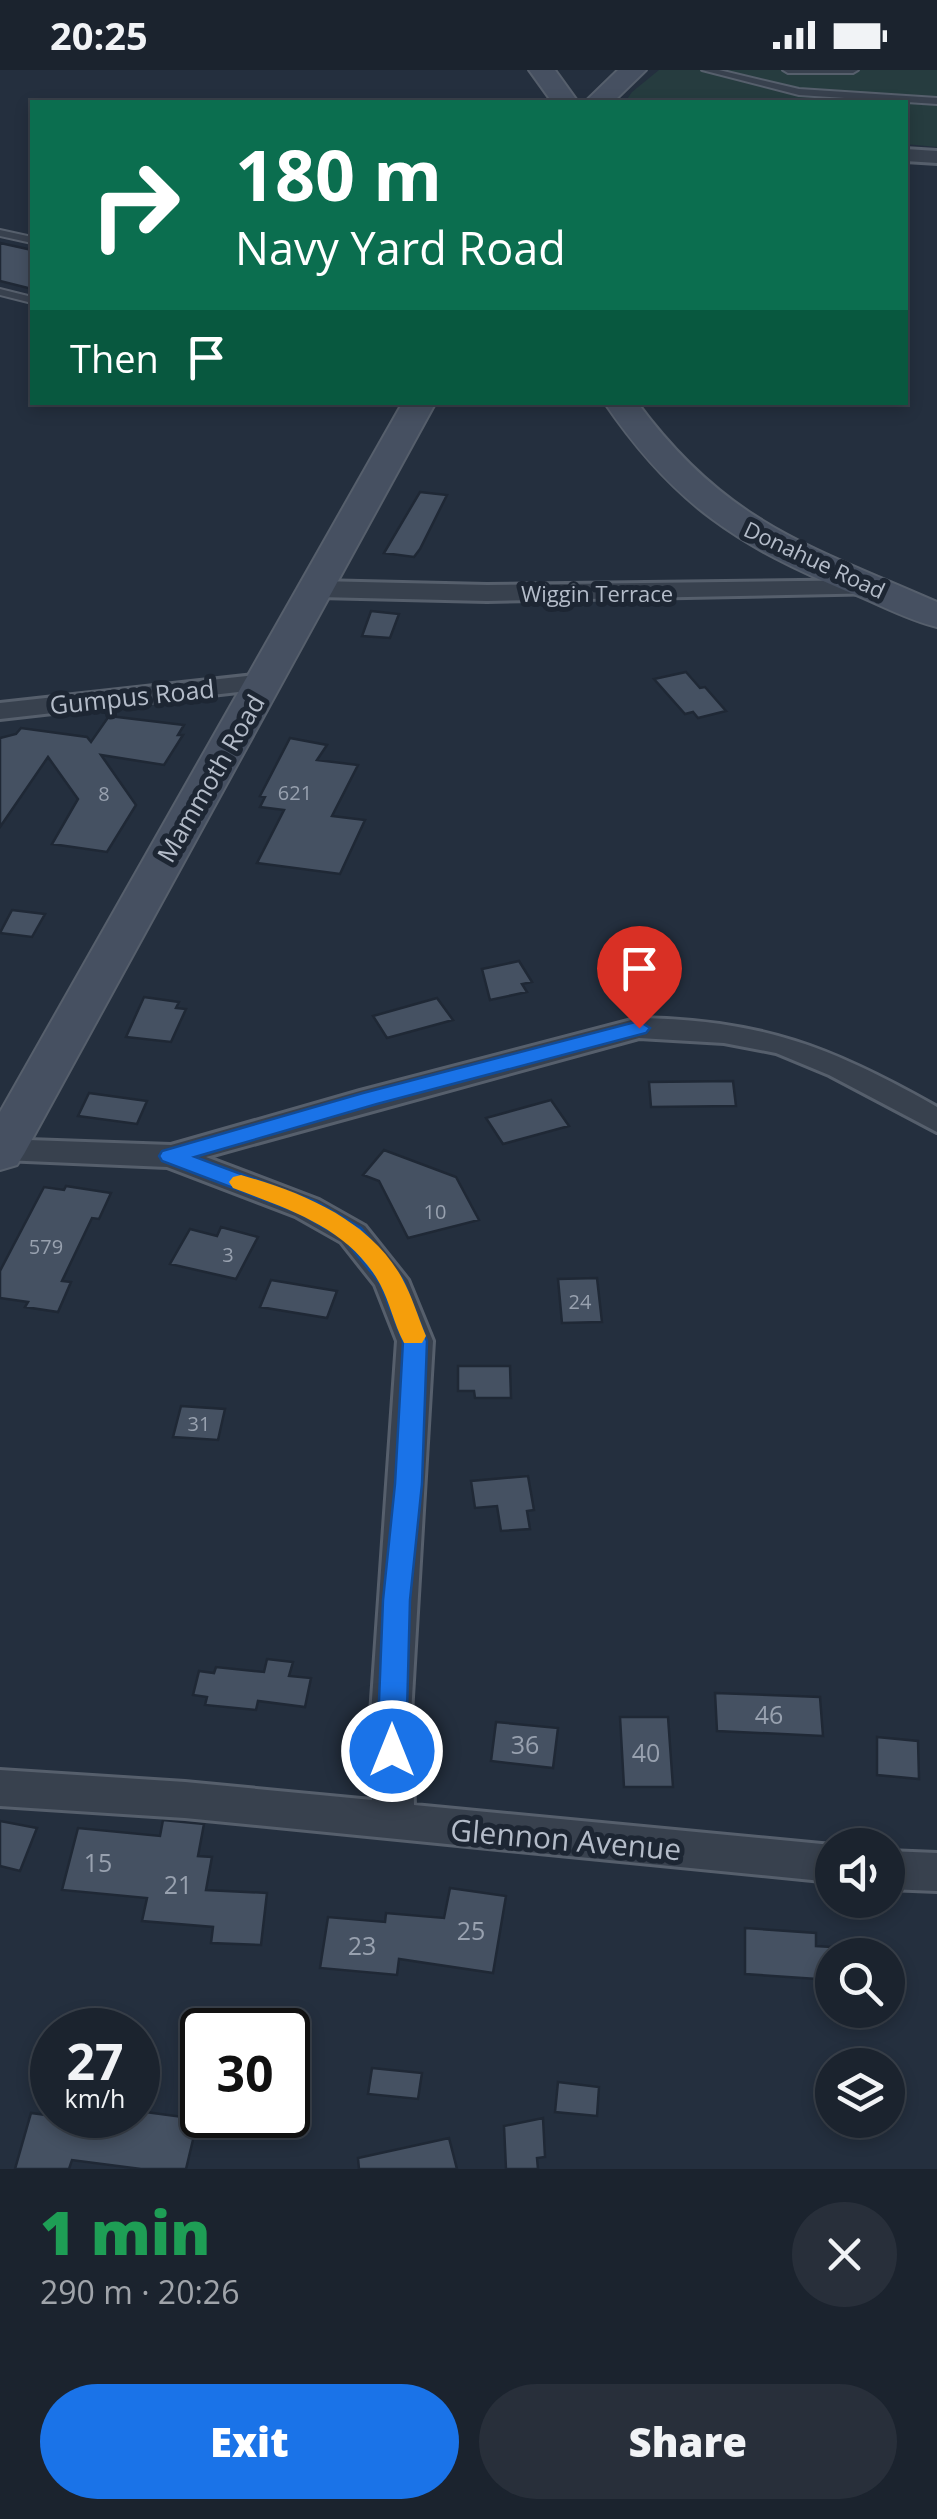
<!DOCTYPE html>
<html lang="en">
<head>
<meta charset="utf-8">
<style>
  body { margin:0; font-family:"Open Sans",sans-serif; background:#282f3a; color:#f1f3f6; height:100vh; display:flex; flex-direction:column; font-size:38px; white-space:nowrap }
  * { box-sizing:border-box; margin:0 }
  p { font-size:32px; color:#a0a4aa }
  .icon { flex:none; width:55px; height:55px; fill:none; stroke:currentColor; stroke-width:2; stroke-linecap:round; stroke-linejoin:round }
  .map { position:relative; height:2099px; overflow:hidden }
  .drawer { display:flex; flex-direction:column; background:#1b232e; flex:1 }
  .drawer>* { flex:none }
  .guide { position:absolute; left:30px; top:30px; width:878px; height:305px; border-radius:0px; box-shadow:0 5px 15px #0003,0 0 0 2px #39404a; background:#0b6e4f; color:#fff; overflow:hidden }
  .fabs { position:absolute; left:815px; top:1758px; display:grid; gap:20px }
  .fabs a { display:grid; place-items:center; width:90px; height:90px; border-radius:50%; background:#1b232e; box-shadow:0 5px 15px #0003,0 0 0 2px #39404a; font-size:50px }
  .speed { position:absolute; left:30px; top:1938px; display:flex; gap:20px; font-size:50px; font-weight:700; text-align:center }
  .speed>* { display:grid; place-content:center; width:130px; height:130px; border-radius:50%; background:#1b232e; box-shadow:0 5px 15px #0003,0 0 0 2px #39404a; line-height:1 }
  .speed small { font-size:25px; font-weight:400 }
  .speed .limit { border:5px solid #111; border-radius:15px; background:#fff; color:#111 }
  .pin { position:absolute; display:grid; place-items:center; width:85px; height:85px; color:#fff; margin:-102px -42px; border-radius:50% 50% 50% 0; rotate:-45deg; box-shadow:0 0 10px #0007 }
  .pin .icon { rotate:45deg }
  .me { position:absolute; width:110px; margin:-55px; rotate:0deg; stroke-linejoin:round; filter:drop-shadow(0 0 8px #0008) }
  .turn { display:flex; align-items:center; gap:35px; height:210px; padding:0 40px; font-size:45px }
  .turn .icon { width:130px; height:130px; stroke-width:2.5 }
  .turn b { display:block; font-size:70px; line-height:85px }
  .then { display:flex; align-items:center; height:95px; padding:0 40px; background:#0003; gap:20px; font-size:38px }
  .round { display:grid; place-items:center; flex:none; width:105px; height:105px; border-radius:52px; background:#282f3a }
  .head { display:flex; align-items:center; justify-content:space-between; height:170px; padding:0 40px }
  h1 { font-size:60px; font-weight:800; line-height:75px; color:#1e9e55 }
  .action { display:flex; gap:20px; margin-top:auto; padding:20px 40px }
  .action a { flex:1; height:115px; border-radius:60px; background:#1a73e8; color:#fff; font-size:40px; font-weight:800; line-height:115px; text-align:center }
  .action a+a { background:#282f3a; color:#f1f3f6 }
  .status { display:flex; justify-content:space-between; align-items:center; height:70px; padding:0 50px; background:#1b232e; direction:ltr }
  .status svg { height:28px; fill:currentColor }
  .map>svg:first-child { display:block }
  .green { fill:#263c3f }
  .building { fill:#455162; stroke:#1f2835; stroke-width:2.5 }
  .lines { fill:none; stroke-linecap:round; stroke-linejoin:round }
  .lane-casing { stroke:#565f6c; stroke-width:4 }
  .street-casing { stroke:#565f6c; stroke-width:6 }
  .secondary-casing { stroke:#565f6c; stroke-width:4 }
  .lane { fill:#38414e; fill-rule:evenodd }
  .street { fill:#38414e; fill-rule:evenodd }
  .secondary { fill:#465061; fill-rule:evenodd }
  .route { fill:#1a73e8; stroke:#114b97; stroke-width:2.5 }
  .slow { fill:#f59e0b }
  .labels { text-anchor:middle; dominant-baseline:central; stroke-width:10; stroke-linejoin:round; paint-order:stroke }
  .number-label { font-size:20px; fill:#98a1af }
  .far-street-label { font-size:22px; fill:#b4bcc9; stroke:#1d2633 }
  .street-label { font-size:25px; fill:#b4bcc9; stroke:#1d2633 }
  .near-number-label { font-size:25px; fill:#98a1af }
  .near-street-label { font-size:30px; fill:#b4bcc9; stroke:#1d2633 }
</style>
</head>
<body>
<div class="status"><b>20:25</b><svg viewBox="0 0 49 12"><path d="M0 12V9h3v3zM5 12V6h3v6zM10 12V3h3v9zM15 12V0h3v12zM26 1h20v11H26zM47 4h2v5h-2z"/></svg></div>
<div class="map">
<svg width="937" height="2099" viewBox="0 0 937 2099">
  <rect width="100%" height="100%" fill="#242f3e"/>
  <!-- green -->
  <path class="green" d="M 659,0 L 937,0 L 937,77 L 905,74 L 905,32 L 625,32 L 632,22 Z"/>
  <!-- building -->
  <path class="building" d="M 0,173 L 32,180 L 32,219 L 0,211 Z
    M 420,422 L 447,425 L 420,479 L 414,487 L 384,483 Z
    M 371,541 L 399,544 L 390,568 L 362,566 Z
    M 686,602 L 700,618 L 705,617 L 726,641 L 698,648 L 693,642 L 685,644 L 654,609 Z
    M 109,646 L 184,655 L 178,665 L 183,665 L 164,695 L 101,685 L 136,735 L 107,782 L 52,774 L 78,729 L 48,687 L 0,757 L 0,668 L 16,664 L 21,658 L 87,667 L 91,672 Z
    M 290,668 L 327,675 L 317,690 L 358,695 L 332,746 L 365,750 L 340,804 L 257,793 L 284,740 L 260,737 L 265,727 L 260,726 Z
    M 12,840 L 45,844 L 32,867 L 0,863 Z
    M 519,891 L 532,912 L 522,914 L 527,922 L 490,930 L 482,899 Z
    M 144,927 L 179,932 L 176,938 L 186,939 L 171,972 L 126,967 Z
    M 437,928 L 453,950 L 387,968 L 373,946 Z
    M 733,1011 L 736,1036 L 651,1037 L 649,1012 Z
    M 89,1023 L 147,1031 L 137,1054 L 78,1046 Z
    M 551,1030 L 569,1056 L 503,1074 L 486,1048 Z
    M 384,1080 L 456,1107 L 479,1150 L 408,1168 L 379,1111 L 363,1105 Z
    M 66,1116 L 111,1123 L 99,1149 L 92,1148 L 62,1211 L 71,1212 L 58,1242 L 25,1237 L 28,1232 L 0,1228 L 0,1201 L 44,1117 L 64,1120 Z
    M 221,1157 L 258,1167 L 236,1209 L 170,1194 L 190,1159 L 217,1166 Z
    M 597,1208 L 602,1252 L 562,1253 L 558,1209 Z
    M 271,1210 L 337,1221 L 327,1248 L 260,1237 Z
    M 458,1296 L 510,1296 L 511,1328 L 475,1328 L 474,1321 L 458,1321 Z
    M 181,1336 L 225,1339 L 218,1370 L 173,1367 Z
    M 528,1406 L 534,1440 L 527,1441 L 530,1459 L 501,1461 L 497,1436 L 475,1438 L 471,1411 Z
    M 267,1589 L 293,1592 L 289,1606 L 311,1608 L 305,1637 L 258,1631 L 256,1640 L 205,1635 L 207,1627 L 193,1625 L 199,1601 L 214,1603 L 216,1597 L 264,1602 Z
    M 715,1623 L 820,1627 L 823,1666 L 717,1661 Z
    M 620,1647 L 668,1647 L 673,1717 L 624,1717 Z
    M 496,1652 L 558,1658 L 553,1698 L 491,1691 Z
    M 877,1667 L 918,1671 L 919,1709 L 877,1705 Z
    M 163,1750 L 204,1754 L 198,1786 L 212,1787 L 206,1820 L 267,1823 L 261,1875 L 211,1873 L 213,1857 L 142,1851 L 147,1828 L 62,1820 L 78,1758 L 160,1766 Z
    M 0,1751 L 37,1758 L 20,1801 L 0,1796 Z
    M 450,1818 L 506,1826 L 493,1903 L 399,1889 L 397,1905 L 320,1898 L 328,1847 L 385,1852 L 386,1843 L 444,1848 Z
    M 745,1858 L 816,1863 L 816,1876 L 832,1877 L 832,1910 L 745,1904 Z
    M 372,1998 L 422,2003 L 418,2029 L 368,2024 Z
    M 558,2012 L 599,2017 L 597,2046 L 555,2042 Z
    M 138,2041 L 198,2049 L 186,2099 L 141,2099 L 72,2090 L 69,2099 L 15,2099 L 31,2043 L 122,2055 L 124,2045 L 138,2045 Z
    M 543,2048 L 545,2087 L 537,2088 L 538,2099 L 506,2099 L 504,2056 Z
    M 449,2068 L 457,2099 L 359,2099 L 358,2088 Z"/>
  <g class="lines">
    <!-- lane casing -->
    <g class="lane-casing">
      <path id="lane" d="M 702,0 L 719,0 L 799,19 L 937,28 L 937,34 L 799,25 Z
        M 783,0 L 858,0 L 853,3 L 788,3 Z
        M 0,160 L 32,167 L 32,173 L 0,166 Z
        M 0,219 L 32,227 L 32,233 L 0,225 Z"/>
    </g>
    <!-- street casing -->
    <g class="street-casing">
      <path id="street" d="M 905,79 L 937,81 L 937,93 L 905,91 Z
        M 875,510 L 884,513 L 888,518 L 884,523 L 487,531 L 319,527 L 306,519 L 319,511 L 487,515 Z
        M 264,604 L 277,612 L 273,618 L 0,649 L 0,633 Z
        M 639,948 C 761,950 832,977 937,1037 L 937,1062 L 829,1005 L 776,983 L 724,973 L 639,968 L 206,1087 L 319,1130 L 365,1156 L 408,1210 L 433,1271 L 411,1644 L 414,1735 L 832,1775 L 832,1812 L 185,1748 L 0,1736 L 0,1700 L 185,1712 L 372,1730 L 371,1644 L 397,1271 L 375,1215 L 341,1172 L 295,1146 L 167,1097 L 3,1090 L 0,1069 L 171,1075 L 360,1021 Z
        M 888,1781 L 937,1783 L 937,1821 L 888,1819 Z"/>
    </g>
    <!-- secondary casing -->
    <g class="secondary-casing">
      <path id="secondary" d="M 529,0 L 555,0 L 578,32 L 552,32 Z
        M 618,0 L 646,0 L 613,32 L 585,32 Z
        M 403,332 L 436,332 L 24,1084 L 17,1095 L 0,1100 L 0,1042 Z
        M 604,332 L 637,332 C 726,453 807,475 937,532 L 937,557 C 907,550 879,534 851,523 C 738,476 674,435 604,332 Z"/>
    </g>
    <!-- lane -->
    <use href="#lane" class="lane"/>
    <!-- street -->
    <use href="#street" class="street"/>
    <!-- secondary -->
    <use href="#secondary" class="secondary"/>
  </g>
  <!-- route -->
  <path class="route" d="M 639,951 L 650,958 L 646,963 L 377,1034 L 195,1087 L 316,1132 L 361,1158 L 403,1210 L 427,1271 L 422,1414 L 410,1530 L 406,1681 L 402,1689 L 392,1693 L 382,1689 L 377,1681 L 383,1530 L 395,1414 L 403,1271 L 380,1213 L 344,1169 L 299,1143 L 162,1091 L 159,1086 L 162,1081 L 363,1023 Z"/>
  <!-- slow -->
  <path class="slow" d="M 241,1105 C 302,1122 370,1150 402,1208 C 412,1226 418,1247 426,1266 L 422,1273 L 404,1273 C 394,1254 390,1233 380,1214 C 350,1158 288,1139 233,1118 L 229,1112 L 233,1107 Z"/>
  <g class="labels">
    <!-- number labels -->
    <g class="number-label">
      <text x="295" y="722">621</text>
      <text x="104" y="723">8</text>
      <text x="435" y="1141">10</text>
      <text x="46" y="1176">579</text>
      <text x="228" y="1184">3</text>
      <text x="580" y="1231">24</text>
      <text x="199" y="1353">31</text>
    </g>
    <!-- far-street labels -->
    <g class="far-street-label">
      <text transform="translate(815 489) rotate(25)">Donahue Road</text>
      <text x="597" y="523">Wiggin Terrace</text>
    </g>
    <!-- street labels -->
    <g class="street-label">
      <text transform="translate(132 626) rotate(-6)">Gumpus Road</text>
      <text transform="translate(210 708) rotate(-60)">Mammoth Road</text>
    </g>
    <!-- near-number labels -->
    <g class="near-number-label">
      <text x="769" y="1644">46</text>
      <text x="525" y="1674">36</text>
      <text x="646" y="1682">40</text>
      <text x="98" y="1792">15</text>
      <text x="178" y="1814">21</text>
      <text x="471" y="1860">25</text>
      <text x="362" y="1875">23</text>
    </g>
    <!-- near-street labels -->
    <g class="near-street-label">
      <text transform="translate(566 1769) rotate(5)">Glennon Avenue</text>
    </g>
  </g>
</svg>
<div class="fabs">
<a><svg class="icon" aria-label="sound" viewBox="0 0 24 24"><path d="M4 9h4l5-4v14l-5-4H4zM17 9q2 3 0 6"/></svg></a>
<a><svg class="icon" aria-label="search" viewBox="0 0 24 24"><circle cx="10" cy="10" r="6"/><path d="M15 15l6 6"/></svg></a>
<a><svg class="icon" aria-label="layers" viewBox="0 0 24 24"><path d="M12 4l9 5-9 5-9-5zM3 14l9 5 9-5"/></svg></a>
</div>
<div class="speed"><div>27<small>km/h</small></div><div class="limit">30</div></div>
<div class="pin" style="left:639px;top:958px;background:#d93025"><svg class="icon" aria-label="arrive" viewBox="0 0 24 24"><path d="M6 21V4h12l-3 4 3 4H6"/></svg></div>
<svg class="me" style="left:392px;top:1681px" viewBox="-20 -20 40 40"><circle r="17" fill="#1a73e8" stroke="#fff" stroke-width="3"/><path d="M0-11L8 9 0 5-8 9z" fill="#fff"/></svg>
<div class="guide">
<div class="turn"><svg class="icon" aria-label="right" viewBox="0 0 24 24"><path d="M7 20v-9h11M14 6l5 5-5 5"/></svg><div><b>180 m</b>Navy Yard Road</div></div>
<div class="then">Then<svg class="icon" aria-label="arrive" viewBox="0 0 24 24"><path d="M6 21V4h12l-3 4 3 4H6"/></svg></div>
</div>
</div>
<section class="drawer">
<div class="head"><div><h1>1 min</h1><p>290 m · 20:26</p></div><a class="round"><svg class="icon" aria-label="close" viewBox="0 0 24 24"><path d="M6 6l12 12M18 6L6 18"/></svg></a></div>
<div class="action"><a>Exit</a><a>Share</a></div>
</section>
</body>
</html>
